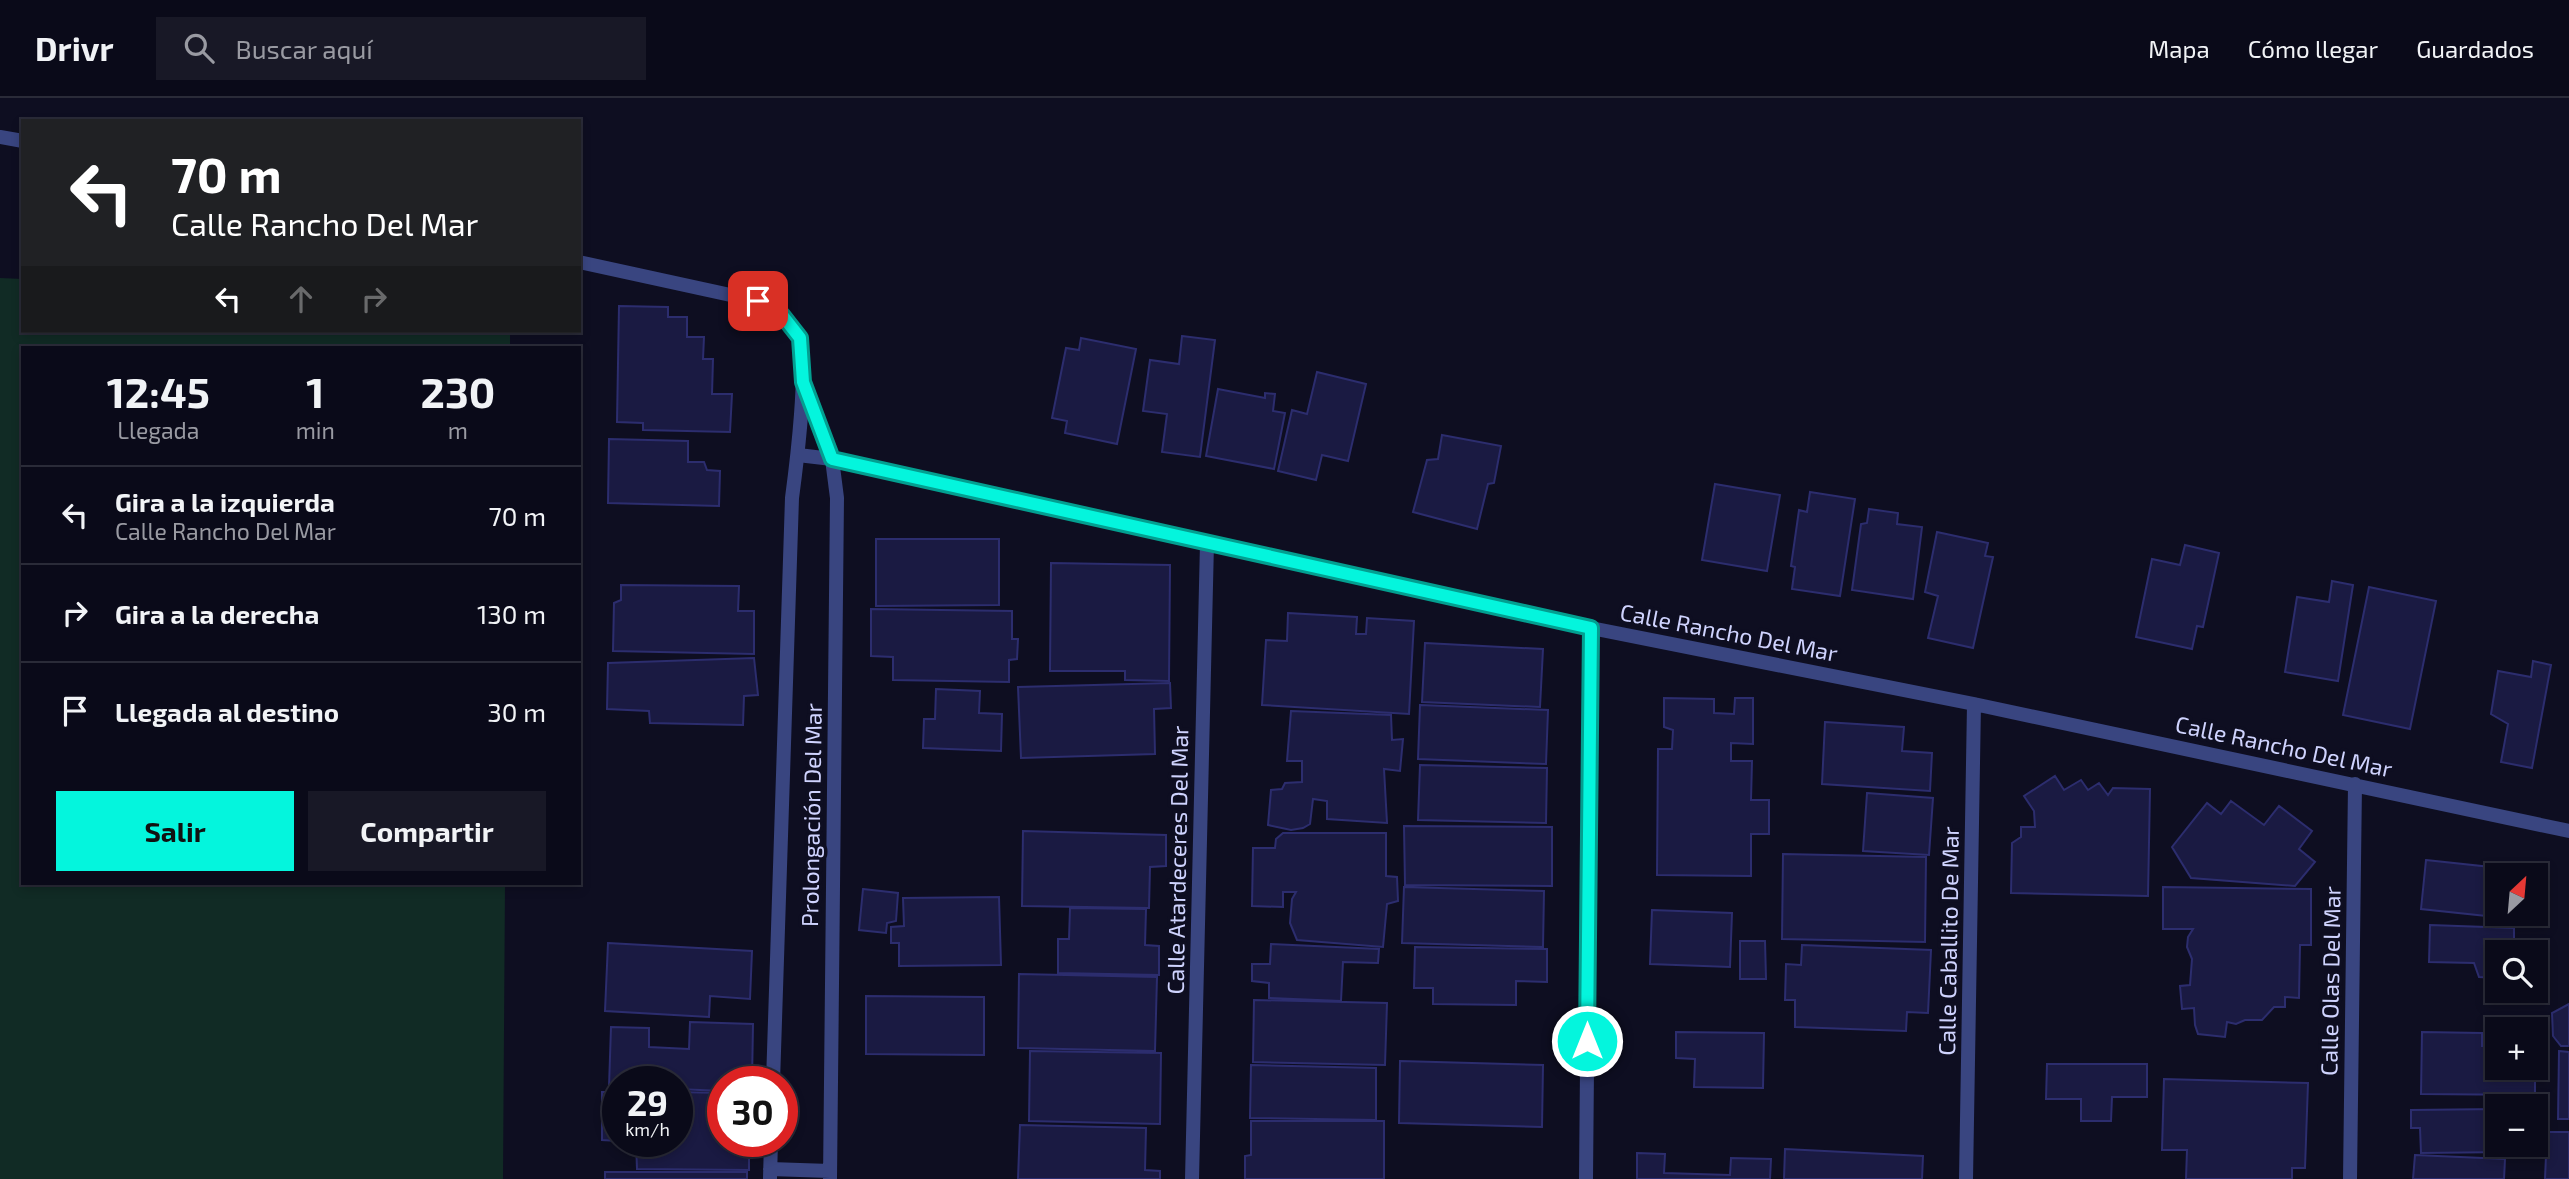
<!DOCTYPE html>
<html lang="es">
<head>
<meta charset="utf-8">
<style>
  body { margin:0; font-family:"Exo 2",sans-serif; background:#181826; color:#f1f3f6; height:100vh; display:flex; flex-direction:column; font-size:26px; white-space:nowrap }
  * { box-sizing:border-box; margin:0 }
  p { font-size:23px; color:#999aa2 }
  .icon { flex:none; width:38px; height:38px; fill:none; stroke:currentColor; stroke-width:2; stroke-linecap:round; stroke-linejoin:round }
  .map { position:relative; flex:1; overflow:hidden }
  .sheet { position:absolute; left:21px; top:248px; width:560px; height:539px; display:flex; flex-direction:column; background:#0a0a19; border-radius:0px; box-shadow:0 4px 10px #0003,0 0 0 2px #2a2b38 }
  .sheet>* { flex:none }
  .banner { position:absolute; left:21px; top:21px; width:560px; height:214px; border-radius:0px; box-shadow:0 4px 10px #0003,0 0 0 2px #2a2b38; background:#202124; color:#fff; overflow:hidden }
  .needle { width:46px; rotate:26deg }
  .controls { position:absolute; left:2485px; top:765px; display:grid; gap:14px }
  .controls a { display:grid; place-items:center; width:63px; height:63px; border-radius:0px; background:#0a0a19; box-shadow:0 4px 10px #0003,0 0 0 2px #2a2b38; font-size:35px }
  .speed { position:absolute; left:602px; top:968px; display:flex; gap:14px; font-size:35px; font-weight:700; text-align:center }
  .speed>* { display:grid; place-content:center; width:91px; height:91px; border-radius:50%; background:#0a0a19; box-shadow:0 4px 10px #0003,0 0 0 2px #2a2b38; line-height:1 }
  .speed small { font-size:18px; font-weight:400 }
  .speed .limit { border:10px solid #d22; background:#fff; color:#111 }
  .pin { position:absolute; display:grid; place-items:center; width:60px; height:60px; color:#fff; margin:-30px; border-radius:14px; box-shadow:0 4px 10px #0006 }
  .me { position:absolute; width:77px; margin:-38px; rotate:0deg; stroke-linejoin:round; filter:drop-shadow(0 0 5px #0008) }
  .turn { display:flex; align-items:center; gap:24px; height:147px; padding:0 35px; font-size:32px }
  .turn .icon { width:91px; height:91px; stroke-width:2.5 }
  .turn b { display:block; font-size:49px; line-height:60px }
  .lanes { display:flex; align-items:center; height:66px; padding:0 35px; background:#0003; justify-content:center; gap:35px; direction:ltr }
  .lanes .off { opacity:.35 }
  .eta { display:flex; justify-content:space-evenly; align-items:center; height:119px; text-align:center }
  .eta b { font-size:42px; font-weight:700; line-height:49px }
  .button { display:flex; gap:14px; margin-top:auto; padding:14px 35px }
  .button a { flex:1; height:80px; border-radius:0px; background:#04f5dd; color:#111; font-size:28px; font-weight:700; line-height:80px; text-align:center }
  .button a+a { background:#181826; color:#f1f3f6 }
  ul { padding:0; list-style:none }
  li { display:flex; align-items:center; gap:21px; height:98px; padding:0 35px; border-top:2px solid #2a2b38 }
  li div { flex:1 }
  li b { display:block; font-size:26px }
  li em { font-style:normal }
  header { display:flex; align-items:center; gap:42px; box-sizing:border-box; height:98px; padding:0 35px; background:#0a0a19; border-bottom:2px solid #2a2b38 }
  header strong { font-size:33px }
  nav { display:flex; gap:38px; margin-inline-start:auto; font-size:24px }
  .search { width:490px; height:63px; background:#181826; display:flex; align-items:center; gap:18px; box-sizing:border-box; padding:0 24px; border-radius:0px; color:#999aa2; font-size:26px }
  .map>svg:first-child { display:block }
  .green { fill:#112b25 }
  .building { fill:#1a1a42; stroke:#2c2d6e; stroke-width:2 }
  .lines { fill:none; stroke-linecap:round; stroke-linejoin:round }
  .street { stroke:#394580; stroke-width:14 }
  .route-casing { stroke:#039f90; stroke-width:18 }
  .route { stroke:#04f5dd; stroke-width:12 }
  .labels { text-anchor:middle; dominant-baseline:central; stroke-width:7; stroke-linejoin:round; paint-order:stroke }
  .street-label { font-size:23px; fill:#cfd3fe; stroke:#0e0e21 }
</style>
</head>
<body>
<header>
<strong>Drivr</strong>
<div class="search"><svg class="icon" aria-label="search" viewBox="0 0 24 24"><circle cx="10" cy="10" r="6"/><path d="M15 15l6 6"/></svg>Buscar aquí</div>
<nav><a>Mapa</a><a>Cómo llegar</a><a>Guardados</a></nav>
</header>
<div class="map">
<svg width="2569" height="1081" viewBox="0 0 2569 1081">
  <rect width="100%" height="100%" fill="#0e0e21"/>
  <!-- green -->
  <path class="green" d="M 0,180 L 23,181 L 23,233 L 510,233 L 510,250 L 23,250 L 23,786 L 505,786 L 503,1081 L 0,1081 Z"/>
  <!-- building -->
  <path class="building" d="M 619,208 L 668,209 L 668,219 L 687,219 L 687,239 L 704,239 L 703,261 L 713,261 L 712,296 L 732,296 L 730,334 L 643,332 L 643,325 L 617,324 Z
    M 1182,238 L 1215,242 L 1200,359 L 1162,354 L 1167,316 L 1143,313 L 1150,262 L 1179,266 Z
    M 1081,240 L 1136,251 L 1117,346 L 1065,335 L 1067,323 L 1052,320 L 1066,250 L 1079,252 Z
    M 1317,274 L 1366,286 L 1348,363 L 1322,357 L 1316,382 L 1278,373 L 1292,312 L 1307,316 Z
    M 1218,291 L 1265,300 L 1265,295 L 1275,296 L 1273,313 L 1285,315 L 1274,371 L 1206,358 Z
    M 1442,337 L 1501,348 L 1494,385 L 1488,386 L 1477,431 L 1413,414 L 1427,362 L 1438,361 Z
    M 609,341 L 688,343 L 688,364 L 704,364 L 707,372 L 720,373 L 719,408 L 608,405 Z
    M 1715,386 L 1780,397 L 1767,473 L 1702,462 Z
    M 1810,394 L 1855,401 L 1840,498 L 1792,491 L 1795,469 L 1791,468 L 1799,412 L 1807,414 Z
    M 1869,411 L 1898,415 L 1897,426 L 1922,429 L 1913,501 L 1852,492 L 1861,426 L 1867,425 Z
    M 1937,434 L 1988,445 L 1985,458 L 1993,459 L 1973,550 L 1928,540 L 1938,498 L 1925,494 Z
    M 876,441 L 999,441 L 999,507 L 876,508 Z
    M 2185,447 L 2219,455 L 2203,529 L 2197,528 L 2192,551 L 2136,539 L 2152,461 L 2180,467 Z
    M 1051,465 L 1170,467 L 1169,583 L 1125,582 L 1125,573 L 1050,573 Z
    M 2332,483 L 2353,487 L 2338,583 L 2285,574 L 2297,499 L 2329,504 Z
    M 621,487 L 739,488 L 738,513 L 754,513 L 754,556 L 613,553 L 614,505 L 621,502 Z
    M 2369,489 L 2436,503 L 2410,631 L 2343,617 Z
    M 871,511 L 1012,513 L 1012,541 L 1018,541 L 1017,561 L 1009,562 L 1009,584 L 893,582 L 893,559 L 871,558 Z
    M 1288,515 L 1357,519 L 1356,536 L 1366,536 L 1367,520 L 1414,523 L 1409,616 L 1262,607 L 1266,542 L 1287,543 Z
    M 1425,545 L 1543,551 L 1540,609 L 1422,604 Z
    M 754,560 L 758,597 L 744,598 L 743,627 L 650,625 L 649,613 L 607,611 L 608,565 Z
    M 2533,563 L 2551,567 L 2532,670 L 2501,664 L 2508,626 L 2491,616 L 2498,573 L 2531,579 Z
    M 1170,585 L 1171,610 L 1154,611 L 1155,656 L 1021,660 L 1018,589 Z
    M 936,591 L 980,593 L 979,615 L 1002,616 L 1001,653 L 923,650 L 924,621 L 935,621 Z
    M 1664,600 L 1714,601 L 1714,615 L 1734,616 L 1735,600 L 1753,600 L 1753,646 L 1731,645 L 1731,663 L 1752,663 L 1751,702 L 1769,702 L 1769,736 L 1751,736 L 1751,778 L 1657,777 L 1658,651 L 1672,651 L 1673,632 L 1664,629 Z
    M 1420,607 L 1548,612 L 1546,666 L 1418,661 Z
    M 1291,613 L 1391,617 L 1392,642 L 1403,641 L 1400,673 L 1384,671 L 1387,725 L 1327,721 L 1327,703 L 1313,701 L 1310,726 L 1303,730 L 1291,732 L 1268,727 L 1271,692 L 1282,691 L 1285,685 L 1302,684 L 1302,663 L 1287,663 Z
    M 1825,624 L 1904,629 L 1902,653 L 1932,655 L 1930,693 L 1822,686 Z
    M 1420,667 L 1547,670 L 1546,725 L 1418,722 Z
    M 2055,678 L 2064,692 L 2081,682 L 2088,692 L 2099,685 L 2108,697 L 2113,690 L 2150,691 L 2148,798 L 2011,795 L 2012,745 L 2021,739 L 2021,729 L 2035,729 L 2034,713 L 2024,698 Z
    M 1867,695 L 1933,700 L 1929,757 L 1863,753 Z
    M 2231,703 L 2264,727 L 2279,708 L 2312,733 L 2299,751 L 2315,764 L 2295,788 L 2191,780 L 2172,749 L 2207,705 L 2221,716 Z
    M 1404,728 L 1552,729 L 1552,788 L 1405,787 Z
    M 1023,733 L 1166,737 L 1166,768 L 1150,769 L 1149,810 L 1022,808 Z
    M 1283,735 L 1386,735 L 1386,778 L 1397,779 L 1398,803 L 1387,806 L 1383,849 L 1297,842 L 1290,825 L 1292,801 L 1296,794 L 1283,794 L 1283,809 L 1252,808 L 1253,750 L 1275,750 L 1276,741 Z
    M 1783,756 L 1926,759 L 1925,844 L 1782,841 Z
    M 2426,762 L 2537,774 L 2536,789 L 2536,777 L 2497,777 L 2497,816 L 2533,816 L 2533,823 L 2421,811 Z
    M 1404,789 L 1544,793 L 1543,849 L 1402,845 Z
    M 2163,789 L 2311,791 L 2311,847 L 2300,847 L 2299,900 L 2285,899 L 2285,909 L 2274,909 L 2262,922 L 2245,922 L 2236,926 L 2227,924 L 2225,939 L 2198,936 L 2195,927 L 2194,910 L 2182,911 L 2180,888 L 2190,887 L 2192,861 L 2187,849 L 2188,839 L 2193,831 L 2163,831 Z
    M 863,791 L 898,795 L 896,823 L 887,825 L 886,835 L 859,832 Z
    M 999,799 L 1001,867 L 899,868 L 899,845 L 891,845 L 891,829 L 904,828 L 903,800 Z
    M 1070,810 L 1146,811 L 1145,847 L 1159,848 L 1159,877 L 1058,875 L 1058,841 L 1069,841 Z
    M 1652,812 L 1732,815 L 1730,869 L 1650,866 Z
    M 2430,827 L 2514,830 L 2514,854 L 2497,854 L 2497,880 L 2479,879 L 2474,865 L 2429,864 Z
    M 1740,843 L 1765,843 L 1766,881 L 1740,881 Z
    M 608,845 L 752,853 L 750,901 L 710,898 L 709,919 L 605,913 Z
    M 1271,846 L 1379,851 L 1378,865 L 1343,864 L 1341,903 L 1269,900 L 1269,885 L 1252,883 L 1252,866 L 1270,866 Z
    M 1802,847 L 1931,852 L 1928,915 L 1907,914 L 1906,933 L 1795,929 L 1795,902 L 1785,902 L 1786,866 L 1801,867 Z
    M 1415,849 L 1547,851 L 1547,884 L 1516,883 L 1516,907 L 1433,906 L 1433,890 L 1414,890 Z
    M 1019,876 L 1157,879 L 1155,953 L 1018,950 Z
    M 866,898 L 984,899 L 984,957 L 866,956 Z
    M 1254,902 L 1387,905 L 1385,967 L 1253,964 Z
    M 2569,906 L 2569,948 L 2561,948 L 2553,938 L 2552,915 Z
    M 690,924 L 753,926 L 752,984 L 723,984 L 723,993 L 677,991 L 677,984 L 618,984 L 618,989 L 609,989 L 611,929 L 649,930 L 649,949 L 689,951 Z
    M 1676,934 L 1764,935 L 1763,990 L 1694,989 L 1695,961 L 1676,960 Z
    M 2422,934 L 2482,935 L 2482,948 L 2497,948 L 2497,970 L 2535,970 L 2535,997 L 2421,996 Z
    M 1030,953 L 1161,955 L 1160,1026 L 1029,1023 Z
    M 2559,953 L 2569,954 L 2569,1021 L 2558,1021 Z
    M 1400,963 L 1543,967 L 1542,1029 L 1399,1025 Z
    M 2047,966 L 2147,966 L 2147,999 L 2112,999 L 2111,1023 L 2081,1023 L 2081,1001 L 2046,1001 Z
    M 1251,967 L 1376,970 L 1376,1022 L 1250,1020 Z
    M 2164,981 L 2308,985 L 2305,1070 L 2292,1070 L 2292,1081 L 2186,1081 L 2187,1052 L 2162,1052 Z
    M 602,994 L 618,994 L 618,1043 L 602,1042 Z
    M 677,994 L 723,995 L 723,1043 L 749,1043 L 749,1072 L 637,1071 L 636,1043 L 677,1043 Z
    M 2497,1011 L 2497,1046 L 2507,1046 L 2507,1054 L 2421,1055 L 2420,1030 L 2411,1030 L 2411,1012 Z
    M 1251,1023 L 1384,1023 L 1384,1081 L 1245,1081 L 1245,1058 L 1251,1057 Z
    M 1020,1027 L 1146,1030 L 1145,1072 L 1160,1073 L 1160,1081 L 1018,1081 Z
    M 2547,1034 L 2569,1034 L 2569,1081 L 2545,1081 Z
    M 1785,1051 L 1923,1058 L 1922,1081 L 1784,1081 Z
    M 1637,1055 L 1665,1056 L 1664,1075 L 1730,1077 L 1731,1060 L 1771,1061 L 1770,1081 L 1637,1081 Z
    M 2415,1057 L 2505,1061 L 2504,1081 L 2413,1081 Z
    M 605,1074 L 747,1074 L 747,1081 L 605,1081 Z"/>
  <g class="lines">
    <!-- street -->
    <path class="street" d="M 0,39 L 23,43
      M 579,164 L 758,203 C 775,212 789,221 798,238 C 810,261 796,370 792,400 L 773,984
      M 804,288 L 832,361 L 837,400 L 830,1081
      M 798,357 L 832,361 L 1591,530 L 1974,606 L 2569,733
      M 770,1071 L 830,1073
      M 770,1080 L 771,1043
      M 1192,1081 L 1207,445
      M 1586,1081 L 1591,530
      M 1966,1081 L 1974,606
      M 2350,1081 L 2355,686"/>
  </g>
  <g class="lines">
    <!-- route casing -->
    <g class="route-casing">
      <path id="route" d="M 758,203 L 782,217 L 800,240 L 803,284 L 832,361 L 1591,530 L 1587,943"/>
    </g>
    <!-- route -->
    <use href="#route" class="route"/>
  </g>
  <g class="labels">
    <!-- street labels -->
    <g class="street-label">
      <text transform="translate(1729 534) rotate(11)">Calle Rancho Del Mar</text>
      <text transform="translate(2284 648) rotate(12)">Calle Rancho Del Mar</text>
      <text transform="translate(811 717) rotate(-89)">Prolongación Del Mar</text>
      <text transform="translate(1177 762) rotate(-89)">Calle Atardeceres Del Mar</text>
      <text transform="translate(1948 843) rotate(-89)">Calle Caballito De Mar</text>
      <text transform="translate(2330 883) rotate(-89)">Calle Olas Del Mar</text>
    </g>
  </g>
</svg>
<div class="controls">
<a><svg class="needle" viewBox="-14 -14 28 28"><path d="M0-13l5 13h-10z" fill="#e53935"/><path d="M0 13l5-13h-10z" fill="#999aa2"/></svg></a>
<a><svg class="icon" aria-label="search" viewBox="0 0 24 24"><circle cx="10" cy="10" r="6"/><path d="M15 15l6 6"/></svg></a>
<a>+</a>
<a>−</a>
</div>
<div class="speed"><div>29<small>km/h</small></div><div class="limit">30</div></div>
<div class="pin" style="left:758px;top:203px;background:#d93025"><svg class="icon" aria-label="arrive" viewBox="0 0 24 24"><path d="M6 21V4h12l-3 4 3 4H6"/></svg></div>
<svg class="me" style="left:1587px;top:943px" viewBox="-20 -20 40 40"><circle r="17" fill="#04f5dd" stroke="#fff" stroke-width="3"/><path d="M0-11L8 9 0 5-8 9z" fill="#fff"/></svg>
<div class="banner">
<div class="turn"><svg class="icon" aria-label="left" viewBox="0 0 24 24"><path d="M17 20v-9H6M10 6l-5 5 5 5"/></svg><div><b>70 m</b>Calle Rancho Del Mar</div></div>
<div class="lanes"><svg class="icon" aria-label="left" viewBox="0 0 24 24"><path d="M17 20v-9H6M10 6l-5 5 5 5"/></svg><svg class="icon off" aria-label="ahead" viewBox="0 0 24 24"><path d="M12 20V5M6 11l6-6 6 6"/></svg><svg class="icon off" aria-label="right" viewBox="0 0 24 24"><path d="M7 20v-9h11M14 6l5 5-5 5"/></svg></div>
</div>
<section class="sheet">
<div class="eta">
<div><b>12:45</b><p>Llegada</p></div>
<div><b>1</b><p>min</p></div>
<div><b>230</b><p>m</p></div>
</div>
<ul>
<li><svg class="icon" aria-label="left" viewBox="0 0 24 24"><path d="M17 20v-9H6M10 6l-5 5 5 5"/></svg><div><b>Gira a la izquierda</b><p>Calle Rancho Del Mar</p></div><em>70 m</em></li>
<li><svg class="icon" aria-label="right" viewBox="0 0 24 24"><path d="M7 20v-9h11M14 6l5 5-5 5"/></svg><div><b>Gira a la derecha</b></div><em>130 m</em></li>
<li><svg class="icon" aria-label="arrive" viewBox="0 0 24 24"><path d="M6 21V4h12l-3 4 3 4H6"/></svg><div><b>Llegada al destino</b></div><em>30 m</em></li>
</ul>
<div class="button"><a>Salir</a><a>Compartir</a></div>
</section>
</div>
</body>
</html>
